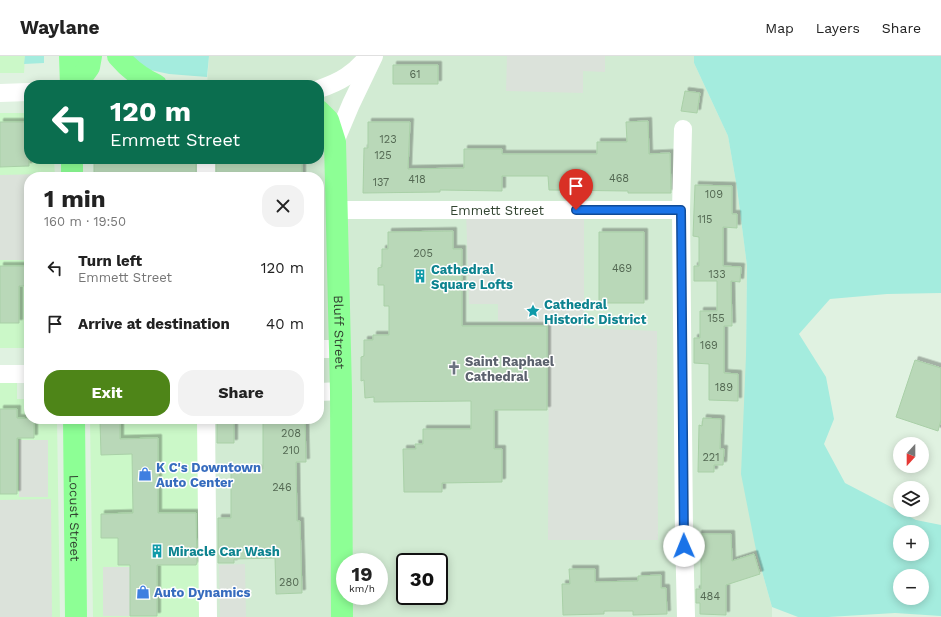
<!DOCTYPE html>
<html lang="en">
<head>
<meta charset="utf-8">
<style>
  body { margin:0; font-family:"Work Sans",sans-serif; background:#f2f2f2; color:#222; height:100vh; display:flex; flex-direction:column; font-size:15px; white-space:nowrap }
  * { box-sizing:border-box; margin:0 }
  p { font-size:13px; color:#767676 }
  .icon { flex:none; width:22px; height:22px; fill:none; stroke:currentColor; stroke-width:2; stroke-linecap:round; stroke-linejoin:round }
  .map { position:relative; flex:1; overflow:hidden }
  .panel { position:absolute; left:24px; top:116px; width:300px; height:252px; display:flex; flex-direction:column; background:#fff; border-radius:16px; box-shadow:0 2px 10px #0003 }
  .panel>* { flex:none }
  .guide { position:absolute; left:24px; top:24px; width:300px; height:84px; border-radius:16px; box-shadow:0 2px 10px #0003; background:#0b6e4f; color:#fff; overflow:hidden }
  .needle { width:26px; rotate:201deg }
  .tools { position:absolute; left:893px; top:381px; display:grid; gap:8px }
  .tools a { display:grid; place-items:center; width:36px; height:36px; border-radius:50%; background:#fff; box-shadow:0 2px 10px #0003; font-size:20px }
  .speed { position:absolute; left:336px; top:497px; display:flex; gap:8px; font-size:20px; font-weight:700; text-align:center }
  .speed>* { display:grid; place-content:center; width:52px; height:52px; border-radius:50%; background:#fff; box-shadow:0 2px 10px #0003; line-height:1 }
  .speed small { font-size:10px; font-weight:400 }
  .speed .limit { border:2px solid #111; border-radius:6px; background:#fff; color:#111 }
  .pin { position:absolute; display:grid; place-items:center; width:34px; height:34px; color:#fff; margin:-41px -17px; border-radius:50% 50% 50% 0; rotate:-45deg; box-shadow:0 0 4px #0007 }
  .pin .icon { rotate:45deg }
  .me { position:absolute; width:44px; margin:-22px; rotate:359deg; stroke-linejoin:round; filter:drop-shadow(0 0 3px #0008) }
  .turn { display:flex; align-items:center; gap:14px; height:84px; padding:0 20px; font-size:18px }
  .turn .icon { width:52px; height:52px; stroke-width:2.5 }
  .turn b { display:block; font-size:28px; line-height:34px }
  .round { display:grid; place-items:center; flex:none; width:42px; height:42px; border-radius:16px; background:#f2f2f2 }
  .head { display:flex; align-items:center; justify-content:space-between; height:68px; padding:0 20px }
  h1 { font-size:24px; font-weight:700; line-height:30px }
  .cta { display:flex; gap:8px; margin-top:auto; padding:8px 20px }
  .cta a { flex:1; height:46px; border-radius:16px; background:#4e8518; color:#fff; font-size:16px; font-weight:700; line-height:46px; text-align:center }
  .cta a+a { background:#f2f2f2; color:#222 }
  ul { padding:0; list-style:none }
  li { display:flex; align-items:center; gap:12px; height:56px; padding:0 20px }
  li div { flex:1 }
  li b { display:block; font-size:15px }
  li em { font-style:normal }
  header { display:flex; align-items:center; gap:24px; box-sizing:border-box; height:56px; padding:0 20px; background:#fff; border-bottom:1px solid #e0e0e0 }
  header strong { font-size:19px }
  nav { display:flex; gap:22px; margin-inline-start:auto; font-size:14px }
  .map>svg:first-child { display:block }
  .residential { fill:#d2ebd3; fill-rule:evenodd }
  .commercial { fill:#cbf8c8 }
  .green { fill:#a4ecde; fill-rule:evenodd }
  .parking { fill:#dbe2da }
  .building { fill:#b9d8b8; stroke:#a9d0a7; filter:url(#shadow) }
  .lines { fill:none; stroke-linecap:round; stroke-linejoin:round }
  .minor { stroke:#fff; stroke-width:18 }
  .major { stroke:#8dff95; stroke-width:22 }
  .route-casing { stroke:#114b97; stroke-width:10 }
  .route { stroke:#1a73e8; stroke-width:7 }
  .labels { text-anchor:middle; dominant-baseline:central; stroke-width:3; stroke-linejoin:round; paint-order:stroke }
  .number-label { font-size:11px; fill:#546953 }
  .street-label { font-size:13px; fill:#324431; stroke:#fff }
  .culture-label { font-size:13px; font-weight:bold; fill:#0d838f; stroke:#fff; text-anchor:start }
  .worship-label { font-size:13px; font-weight:bold; fill:#5b616d; stroke:#fff; text-anchor:start }
  .shop-label { font-size:13px; font-weight:bold; fill:#366cbe; stroke:#fff; text-anchor:start }
</style>
</head>
<body>
<header>
<strong>Waylane</strong>
<nav><a>Map</a><a>Layers</a><a>Share</a></nav>
</header>
<div class="map">
<svg width="941" height="561" viewBox="0 0 941 561">
  <defs>
    <filter id="shadow"><feDropShadow dx="3.5" dy="-3.5" stdDeviation="0" flood-color="#0004"/></filter>
  </defs>
  <rect width="100%" height="100%" fill="#e0f2e1"/>
  <!-- residential -->
  <path class="residential" d="M 209,0 L 694,0 L 694,7 L 728,80 L 737,132 L 747,210 L 746,300 L 756,494 L 772,551 L 772,561 L 208,561 L 206,363 L 319,363 L 319,121 L 206,121 L 206,103 L 319,103 L 319,29 L 207,29 ZM 345,506 L 379,506 L 379,540 L 345,540 ZM 405,506 L 439,506 L 439,540 L 405,540 Z"/>
  <!-- commercial -->
  <path class="commercial" d="M 0,0 L 25,0 L 24,17 L 0,17 Z
    M 0,57 L 29,57 L 29,103 L 54,103 L 55,121 L 29,121 L 29,292 L 0,292 Z
    M 0,318 L 17,318 L 17,343 L 29,343 L 29,363 L 57,363 L 60,561 L 0,561 Z
    M 90,363 L 206,363 L 208,561 L 93,561 Z"/>
  <!-- green -->
  <path class="green" d="M 25,0 L 44,0 L 44,7 L 24,8 Z
    M 129,0 L 209,0 L 207,21 L 169,18 L 150,14 Z
    M 694,0 L 941,0 L 941,237 L 887,238 L 830,243 L 799,278 L 826,321 L 834,363 L 824,388 L 845,427 L 916,464 L 941,469 L 941,560 L 895,557 L 828,561 L 798,561 L 772,551 L 756,494 L 741,418 L 746,300 L 747,210 L 737,132 L 728,80 L 694,7 ZM 900,476 L 922,476 L 922,498 L 900,498 ZM 900,520 L 922,520 L 922,542 L 900,542 Z"/>
  <!-- parking -->
  <path class="parking" d="M 507,0 L 605,0 L 605,16 L 583,15 L 583,37 L 506,35 Z
    M 44,118 L 44,121 L 29,121 L 29,204 L 0,204 L 0,119 Z
    M 466,154 L 584,154 L 584,272 L 657,275 L 658,484 L 548,484 L 549,267 L 498,265 L 498,248 L 469,248 Z
    M 19,384 L 48,384 L 48,441 L 19,441 Z
    M 51,443 L 52,561 L 0,561 L 0,444 Z
    M 245,508 L 246,561 L 220,561 L 219,509 Z
    M 103,511 L 130,511 L 130,560 L 103,560 Z"/>
  <!-- building -->
  <path class="building" d="M 393,9 L 438,9 L 438,28 L 393,28 Z
    M 685,35 L 700,37 L 697,57 L 681,55 Z
    M 648,65 L 649,98 L 670,97 L 671,137 L 628,137 L 628,135 L 549,134 L 548,120 L 502,120 L 502,135 L 440,134 L 440,136 L 363,137 L 364,92 L 368,92 L 368,66 L 410,66 L 408,113 L 464,112 L 464,93 L 502,93 L 502,98 L 597,98 L 597,86 L 627,86 L 626,66 Z
    M 0,66 L 29,66 L 29,110 L 0,111 Z
    M 94,103 L 196,103 L 196,121 L 94,121 Z
    M 216,103 L 302,103 L 302,121 L 216,121 Z
    M 695,129 L 732,130 L 732,158 L 737,158 L 737,172 L 723,171 L 723,210 L 741,211 L 740,226 L 731,225 L 732,270 L 724,270 L 724,317 L 738,318 L 738,345 L 709,344 L 709,308 L 694,307 L 694,282 L 700,282 L 700,255 L 717,255 L 717,225 L 694,225 L 694,210 L 699,210 L 699,181 L 693,180 Z
    M 453,175 L 453,193 L 462,193 L 462,270 L 547,270 L 547,354 L 494,354 L 494,393 L 502,393 L 502,426 L 442,427 L 442,436 L 404,436 L 403,393 L 416,393 L 415,388 L 423,388 L 423,373 L 471,373 L 471,345 L 374,346 L 374,341 L 365,342 L 364,324 L 361,325 L 361,301 L 364,300 L 364,284 L 373,284 L 373,279 L 389,279 L 389,250 L 384,250 L 384,229 L 378,229 L 378,212 L 382,211 L 382,193 L 388,193 L 388,176 Z
    M 599,176 L 644,176 L 644,247 L 599,247 Z
    M 0,210 L 29,210 L 29,230 L 19,230 L 19,267 L 0,267 Z
    M 915,304 L 941,312 L 941,364 L 938,375 L 896,361 Z
    M 0,353 L 17,353 L 17,362 L 34,363 L 34,382 L 17,382 L 17,438 L 0,438 Z
    M 703,362 L 721,363 L 720,393 L 724,393 L 723,409 L 714,409 L 714,416 L 698,416 L 699,369 L 702,370 Z
    M 217,363 L 234,363 L 234,387 L 217,387 Z
    M 263,363 L 305,363 L 306,406 L 296,406 L 297,465 L 300,465 L 302,537 L 276,538 L 275,502 L 234,503 L 234,507 L 218,507 L 218,462 L 231,462 L 231,413 L 263,413 Z
    M 100,365 L 120,365 L 120,383 L 158,382 L 158,457 L 196,457 L 197,507 L 196,509 L 157,509 L 157,560 L 130,560 L 130,509 L 118,509 L 118,482 L 101,482 L 101,458 L 133,457 L 132,398 L 101,399 Z
    M 698,478 L 731,478 L 732,505 L 754,498 L 760,518 L 726,529 L 726,559 L 700,558 L 700,547 L 696,547 L 696,533 L 701,533 L 701,497 L 698,497 Z
    M 569,513 L 595,513 L 595,526 L 638,525 L 638,520 L 661,519 L 661,532 L 666,532 L 667,558 L 633,559 L 633,555 L 604,555 L 604,558 L 563,559 L 562,528 L 570,528 Z"/>
  <g class="lines">
    <!-- minor -->
    <g class="minor">
      <path d="M 319,33 C 340,26 354,18 368,0"/>
      <path d="M 0,37 L 29,36"/>
      <path d="M 683,73 L 681,154 L 684,476 L 686,561"/>
      <path d="M 335,86 L 351,48 L 374,0"/>
      <path d="M 206,121 L 206,103"/>
      <path id="s1" d="M 338,154 L 681,154"/>
      <path d="M 319,293 L 340,293"/>
      <path d="M 0,318 L 29,318"/>
      <path d="M 319,336 L 341,335"/>
      <path d="M 206,363 L 208,561"/>
    </g>
    <!-- major -->
    <g class="major">
      <path d="M 70,0 L 71,29"/>
      <path d="M 118,0 C 129,13 141,22 156,29"/>
      <path d="M 76,29 L 89,11 L 91,0"/>
      <path id="s2" d="M 319,55 L 328,64 L 335,86 L 341,335 L 342,561"/>
      <path d="M 72,103 L 72,121"/>
      <path id="s3" d="M 74,363 L 76,561"/>
    </g>
  </g>
  <g class="lines">
    <!-- route casing -->
    <g class="route-casing">
      <path id="route" d="M 576,154 L 681,154 L 684,490"/>
    </g>
    <!-- route -->
    <use href="#route" class="route"/>
  </g>
  <!-- icons -->
  <defs>
    <g id="building-bare" transform="scale(1.08)"><path d="M-4-6H4V6H1V3H-1V6H-4ZM-2.5-4.3h1.7v1.8h-1.7ZM.8-4.3h1.7v1.8H.8ZM-2.5-1h1.7V.8h-1.7ZM.8-1h1.7V.8H.8Z" fill="#0f9aa8" stroke="#fff" stroke-width="2.5" paint-order="stroke"/></g>
    <g id="sight-bare" transform="scale(1.08)"><path d="M0-6L1.8-2.2L6-1.7L2.9 1.2L3.7 5.4L0 3.3L-3.7 5.4L-2.9 1.2L-6-1.7L-1.8-2.2Z" fill="#0f9aa8" stroke="#fff" stroke-width="2.5" paint-order="stroke"/></g>
    <g id="church-bare" transform="scale(1.08)"><path d="M-1.2-6h2.4v3.5h3.3v2.4h-3.3V6h-2.4V-.1h-3.3v-2.4h3.3Z" fill="#6b7280" stroke="#fff" stroke-width="2.5" paint-order="stroke"/></g>
    <g id="shop-bare" transform="scale(1.08)"><path d="M-5-2.5h2.3a2.7 3.5 0 0 1 5.4 0H5L5.5 6h-11ZM-1.5-2.5h3a1.5 2.3 0 0 0-3 0Z" fill="#3f7fe0" stroke="#fff" stroke-width="2.5" paint-order="stroke"/></g>
  </defs>
  <g fill-rule="evenodd">
    <use href="#building-bare" x="420" y="220"/>
    <use href="#sight-bare" x="533" y="255"/>
    <use href="#church-bare" x="454" y="312"/>
    <use href="#shop-bare" x="145" y="418"/>
    <use href="#building-bare" x="157" y="495"/>
    <use href="#shop-bare" x="143" y="536"/>
  </g>
  <g class="labels">
    <!-- number labels -->
    <g class="number-label">
      <text x="415" y="18">61</text>
      <text x="388" y="83">123</text>
      <text x="383" y="99">125</text>
      <text x="619" y="122">468</text>
      <text x="417" y="123">418</text>
      <text x="381" y="126">137</text>
      <text x="714" y="138">109</text>
      <text x="705" y="163">115</text>
      <text x="423" y="197">205</text>
      <text x="622" y="212">469</text>
      <text x="717" y="218">133</text>
      <text x="716" y="262">155</text>
      <text x="709" y="289">169</text>
      <text x="724" y="331">189</text>
      <text x="291" y="377">208</text>
      <text x="291" y="394">210</text>
      <text x="711" y="401">221</text>
      <text x="282" y="431">246</text>
      <text x="289" y="526">280</text>
      <text x="710" y="540">484</text>
    </g>
    <!-- street labels -->
    <g class="street-label">
      <text stroke="none"><textPath href="#s1" startOffset="159">Emmett Street</textPath></text>
      <text stroke="none"><textPath href="#s2" startOffset="226">Bluff Street</textPath></text>
      <text stroke="none"><textPath href="#s3" startOffset="99">Locust Street</textPath></text>
    </g>
    <!-- culture labels -->
    <g class="culture-label">
      <text x="431" y="213">Cathedral<tspan x="431" dy="15">Square Lofts</tspan></text>
      <text x="544" y="248">Cathedral<tspan x="544" dy="15">Historic District</tspan></text>
      <text x="168" y="495">Miracle Car Wash</text>
    </g>
    <!-- worship labels -->
    <g class="worship-label">
      <text x="465" y="305">Saint Raphael<tspan x="465" dy="15">Cathedral</tspan></text>
    </g>
    <!-- shop labels -->
    <g class="shop-label">
      <text x="156" y="411">K C's Downtown<tspan x="156" dy="15">Auto Center</tspan></text>
      <text x="154" y="536">Auto Dynamics</text>
    </g>
  </g>
</svg>
<div class="tools">
<a><svg class="needle" viewBox="-14 -14 28 28"><path d="M0-13l5 13h-10z" fill="#e53935"/><path d="M0 13l5-13h-10z" fill="#767676"/></svg></a>
<a><svg class="icon" aria-label="layers" viewBox="0 0 24 24"><path d="M12 4l9 5-9 5-9-5zM3 14l9 5 9-5"/></svg></a>
<a>+</a>
<a>−</a>
</div>
<div class="speed"><div>19<small>km/h</small></div><div class="limit">30</div></div>
<div class="pin" style="left:576px;top:154px;background:#d93025"><svg class="icon" aria-label="arrive" viewBox="0 0 24 24"><path d="M6 21V4h12l-3 4 3 4H6"/></svg></div>
<svg class="me" style="left:684px;top:490px" viewBox="-20 -20 40 40"><circle r="19" fill="#fff"/><path d="M0-13L10 11 0 6-10 11z" fill="#1a73e8"/></svg>
<div class="guide">
<div class="turn"><svg class="icon" aria-label="left" viewBox="0 0 24 24"><path d="M17 20v-9H6M10 6l-5 5 5 5"/></svg><div><b>120 m</b>Emmett Street</div></div>
</div>
<section class="panel">
<div class="head"><div><h1>1 min</h1><p>160 m · 19:50</p></div><a class="round"><svg class="icon" aria-label="close" viewBox="0 0 24 24"><path d="M6 6l12 12M18 6L6 18"/></svg></a></div>
<ul>
<li><svg class="icon" aria-label="left" viewBox="0 0 24 24"><path d="M17 20v-9H6M10 6l-5 5 5 5"/></svg><div><b>Turn left</b><p>Emmett Street</p></div><em>120 m</em></li>
<li><svg class="icon" aria-label="arrive" viewBox="0 0 24 24"><path d="M6 21V4h12l-3 4 3 4H6"/></svg><div><b>Arrive at destination</b></div><em>40 m</em></li>
</ul>
<div class="cta"><a>Exit</a><a>Share</a></div>
</section>
</div>
</body>
</html>
